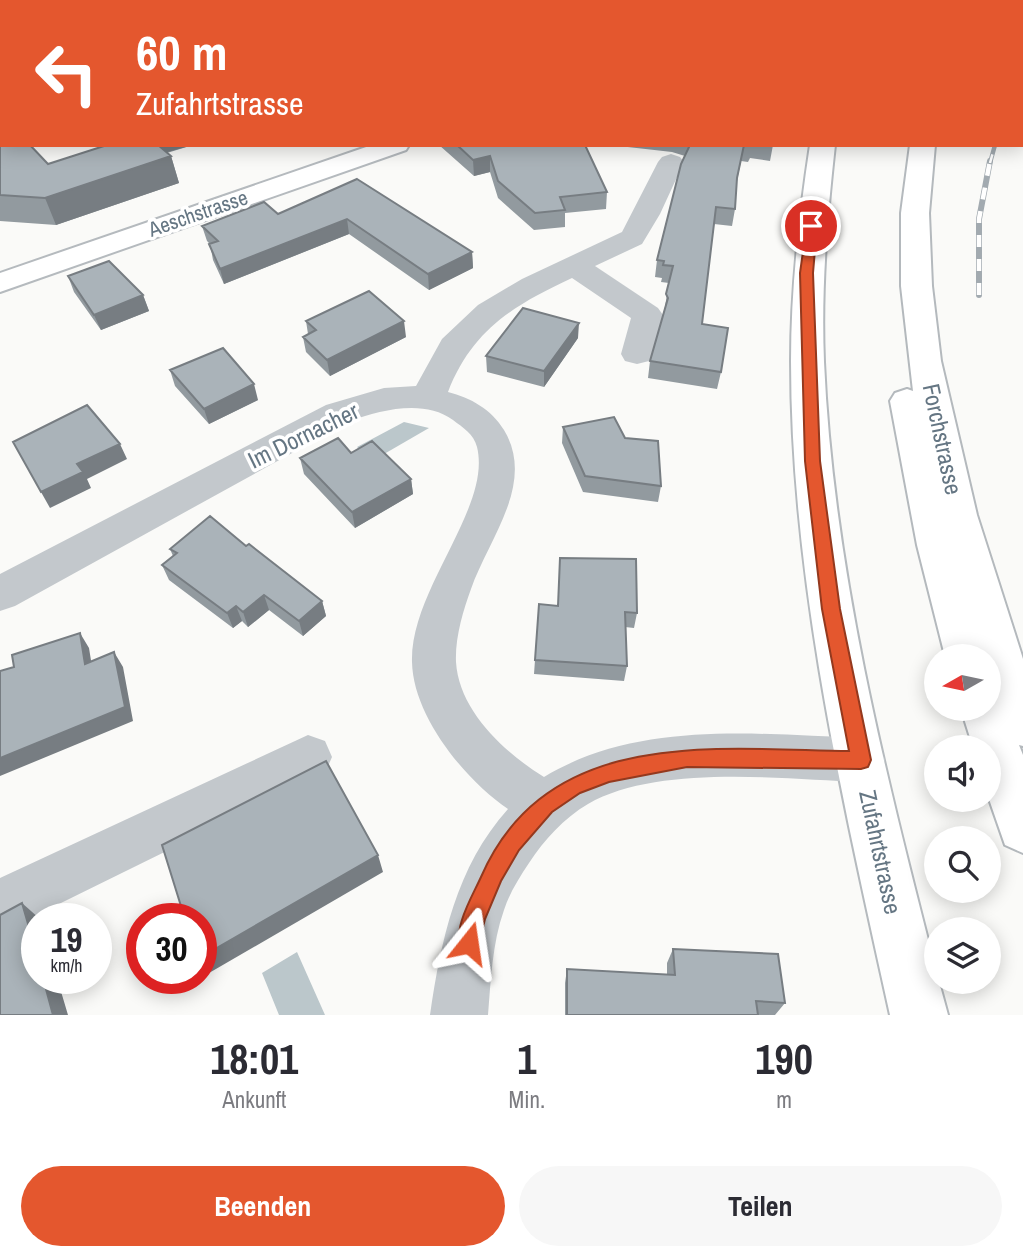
<!DOCTYPE html>
<html lang="de">
<head>
<meta charset="utf-8">
<style>
  body { margin:0; font-family:"Archivo Narrow",sans-serif; background:#f7f7f7; color:#2b2b33; height:100vh; display:flex; flex-direction:column; font-size:26px; white-space:nowrap }
  * { box-sizing:border-box; margin:0 }
  p { font-size:23px; color:#7c7c81 }
  .icon { flex:none; width:38px; height:38px; fill:none; stroke:currentColor; stroke-width:2; stroke-linecap:round; stroke-linejoin:round }
  .map { position:relative; height:1015px; overflow:hidden }
  .sheet { display:flex; flex-direction:column; background:#fff; flex:1 }
  .sheet>* { flex:none }
  .banner { position:absolute; left:0px; top:0px; width:1024px; height:147px; box-shadow:0 4px 18px #0003; background:#e4572e; color:#fff; overflow:hidden }
  .needle { width:46px; rotate:261deg }
  .tools { position:absolute; left:924px; top:644px; display:grid; gap:14px }
  .tools a { display:grid; place-items:center; width:77px; height:77px; border-radius:50%; background:#fff; box-shadow:0 4px 18px #0003; font-size:35px }
  .speed { position:absolute; left:21px; top:903px; display:flex; gap:14px; font-size:35px; font-weight:700; text-align:center }
  .speed>* { display:grid; place-content:center; width:91px; height:91px; border-radius:50%; background:#fff; box-shadow:0 4px 18px #0003; line-height:1 }
  .speed small { font-size:18px; font-weight:400 }
  .speed .limit { border:10px solid #d22; background:#fff; color:#111 }
  .pin { position:absolute; display:grid; place-items:center; width:60px; height:60px; color:#fff; margin:-30px; border:4px solid #fff; border-radius:50%; box-shadow:0 2px 7px #0007 }
  .me { position:absolute; width:77px; margin:-38px; rotate:15deg; stroke-linejoin:round; filter:drop-shadow(0 0 5px #0008) }
  .turn { display:flex; align-items:center; gap:24px; height:147px; padding:0 21px; font-size:32px }
  .turn .icon { width:91px; height:91px; stroke-width:2.5 }
  .turn b { display:block; font-size:49px; line-height:60px }
  .eta { display:flex; justify-content:space-evenly; align-items:center; height:119px; text-align:center }
  .eta b { font-size:42px; font-weight:800; line-height:49px }
  .action { display:flex; gap:14px; margin-top:auto; padding:14px 21px }
  .action a { flex:1; height:80px; border-radius:42px; background:#e4572e; color:#fff; font-size:28px; font-weight:800; line-height:80px; text-align:center }
  .action a+a { background:#f7f7f7; color:#2b2b33 }
  .map>svg:first-child { display:block }
  .water { fill:#bbc7cb }
  .lines { fill:none; stroke-linecap:round; stroke-linejoin:round }
  .stream { fill:#bbc7cb; fill-rule:evenodd }
  .major-casing { stroke:#b5babe; stroke-width:4 }
  .highway-casing { stroke:#b4b9bd; stroke-width:4 }
  .minor { fill:#c3c8cc; fill-rule:evenodd }
  .major { fill:#fff; fill-rule:evenodd }
  .highway { fill:#fff; fill-rule:evenodd }
  .rail-far1-casing { stroke:#a2aab0; stroke-width:4.5 }
  .rail-casing { stroke:#a2aab0; stroke-width:6 }
  .rail-far1 { stroke:#fff; stroke-width:2.5; stroke-dasharray:9; stroke-linecap:butt }
  .rail { stroke:#fff; stroke-width:4.5; stroke-dasharray:12; stroke-linecap:butt }
  .wall { fill:#929a9f }
  .shaded-wall { fill:#777d82 }
  .building { fill:#aab3b9; stroke:#777d82; stroke-width:2 }
  .route { fill:#e4572e; stroke:#94391e; stroke-width:2 }
  .labels { text-anchor:middle; dominant-baseline:central; stroke-width:7; stroke-linejoin:round; paint-order:stroke }
  .far-street-label { font-size:21px; fill:#657683; stroke:#fff }
  .street-label { font-size:24px; fill:#657683; stroke:#fff }
</style>
</head>
<body>
<div class="map">
<svg width="1023" height="1015" viewBox="0 0 1023 1015">
  <rect width="100%" height="100%" fill="#fafaf8"/>
  <!-- water -->
  <path class="water" d="M 404,422 L 429,428 L 372,461 L 357,447 Z
    M 297,952 L 325,1015 L 279,1015 L 262,973 Z"/>
  <g class="lines">
    <!-- stream -->
    <path class="stream" d="M 2,4 L 2,8 L 0,9 L 0,5 Z"/>
    <!-- major casing -->
    <g class="major-casing">
      <path id="major" d="M 372,145 L 409,145 L 406,150 L 0,292 L 0,273 Z
        M 810,145 L 835,145 C 827,217 821,289 824,362 C 833,568 885,772 936,971 L 936,982 L 939,982 L 948,1015 L 890,1015 C 843,801 791,581 791,361 C 791,288 799,217 810,145 Z"/>
    </g>
    <!-- highway casing -->
    <g class="highway-casing">
      <path id="highway" d="M 830,0 L 854,0 L 828,2 Z
        M 955,0 L 975,0 L 954,2 Z
        M 1023,4 L 1023,17 L 1022,17 L 1022,4 Z
        M 910,145 L 935,145 L 929,213 L 932,286 L 941,361 L 977,515 L 1023,659 L 1023,746 L 1019,745 L 1023,755 L 1023,853 L 1005,845 L 989,799 L 989,747 L 973,747 L 961,709 L 989,709 L 989,656 L 945,656 L 917,545 L 890,401 L 895,393 L 907,389 L 913,391 L 901,286 L 901,213 Z"/>
    </g>
    <!-- minor -->
    <path class="minor" d="M 765,0 L 789,0 L 791,2 L 766,2 Z
      M 671,154 L 680,157 L 684,162 L 660,214 L 642,244 L 595,266 L 658,308 L 663,315 L 653,354 L 649,361 L 637,364 L 625,361 L 621,354 L 631,318 L 572,278 C 514,305 472,330 448,392 C 471,398 491,409 504,430 C 536,483 489,538 471,589 C 463,611 455,638 456,662 C 459,711 505,753 544,777 C 638,720 756,734 861,738 L 878,744 L 885,760 L 878,776 L 861,782 C 783,779 657,764 588,804 C 564,818 544,840 529,863 C 519,878 509,894 504,910 C 492,944 491,980 488,1015 L 430,1015 C 441,940 456,867 508,809 C 465,780 413,716 412,662 C 410,589 492,508 477,447 C 474,434 462,427 453,420 C 424,399 381,410 350,421 L 15,606 L 0,611 L 0,574 L 326,405 L 384,388 L 416,386 L 442,339 L 478,305 L 522,279 L 622,232 L 658,162 L 662,157 Z
      M 308,735 L 325,741 L 332,757 L 325,773 L 0,933 L 0,878 Z"/>
    <!-- major -->
    <use href="#major" class="major"/>
    <!-- highway -->
    <use href="#highway" class="highway"/>
    <!-- rail-far1 casing -->
    <g class="rail-far1-casing">
      <path id="rail-far1" d="M 990,163 L 995,145"/>
    </g>
    <!-- rail casing -->
    <g class="rail-casing">
      <path id="rail" d="M 979,295 L 979,219 L 990,161"/>
    </g>
    <!-- rail-far1 -->
    <use href="#rail-far1" class="rail-far1"/>
    <!-- rail -->
    <use href="#rail" class="rail"/>
  </g>
  <!-- wall -->
  <path class="wall" d="M 0,121 L 48,164 L 107,145 L 193,145 L 167,153 L 171,156 L 179,183 L 56,225 L 0,221 Z
    M 439,145 L 585,145 L 607,192 L 606,209 L 565,213 L 565,227 L 534,230 L 498,198 L 490,172 L 474,176 Z
    M 610,145 L 773,145 L 770,161 L 750,158 L 748,162 L 741,161 L 737,181 L 735,209 L 732,226 L 714,224 L 702,324 L 721,372 L 717,389 L 648,378 L 650,361 L 664,312 L 669,283 L 661,282 L 662,278 L 655,277 L 657,260 L 685,156 L 672,152 Z
    M 357,179 L 472,252 L 473,268 L 429,290 L 349,234 L 224,284 L 213,260 L 210,244 L 207,241 L 202,226 L 278,214 Z
    M 68,276 L 143,295 L 149,311 L 101,330 L 74,292 Z
    M 306,321 L 406,337 L 330,376 L 306,352 L 303,337 L 308,334 Z
    M 578,338 L 544,387 L 487,372 L 486,356 Z
    M 170,370 L 258,400 L 209,424 L 175,386 Z
    M 563,427 L 661,486 L 658,502 L 583,492 L 562,443 Z
    M 351,453 L 411,479 L 413,494 L 355,528 L 304,474 L 300,458 Z
    M 246,546 L 322,601 L 326,616 L 303,636 L 269,610 L 248,627 L 242,621 L 233,628 L 169,580 L 162,565 L 173,556 L 170,549 Z
    M 539,604 L 637,613 L 634,628 L 625,627 L 627,666 L 624,681 L 534,674 Z
    M 673,949 L 785,1003 L 775,1015 L 565,1015 L 565,983 L 567,969 L 667,975 L 667,963 Z"/>
  <!-- shaded-wall -->
  <path class="shaded-wall" d="M 130,145 L 193,145 L 135,161 Z
    M 171,156 L 179,183 L 56,225 L 45,198 Z
    M 490,156 L 490,172 L 474,176 L 473,160 Z
    M 347,219 L 349,234 L 224,284 L 220,269 Z
    M 472,252 L 473,268 L 429,290 L 428,274 Z
    M 143,295 L 149,311 L 101,330 L 94,315 Z
    M 404,321 L 406,337 L 330,376 L 327,360 Z
    M 579,323 L 578,338 L 544,387 L 544,371 Z
    M 254,384 L 258,400 L 209,424 L 204,409 Z
    M 120,444 L 127,459 L 87,479 L 91,488 L 50,508 L 41,492 L 77,464 Z
    M 411,479 L 413,494 L 355,528 L 352,512 Z
    M 264,595 L 269,610 L 248,627 L 243,612 Z
    M 322,601 L 326,616 L 303,636 L 299,621 Z
    M 236,606 L 242,621 L 233,628 L 227,613 Z
    M 80,633 L 89,648 L 94,679 L 85,664 Z
    M 114,652 L 123,667 L 133,721 L 0,776 L 0,758 Z
    M 378,855 L 383,872 L 209,973 L 201,964 L 201,957 Z
    M 22,903 L 40,919 L 37,919 L 37,955 Z
    M 43,978 L 57,978 L 68,1015 L 53,1015 Z"/>
  <!-- building -->
  <path class="building" d="M 415,0 L 431,0 L 434,2 L 409,2 Z
    M 525,0 L 547,0 L 550,2 L 519,2 Z
    M 584,0 L 660,0 L 662,2 L 576,2 Z
    M 0,121 L 2,121 L 2,145 L 30,145 L 48,164 L 107,145 L 158,145 L 171,156 L 45,198 L 0,195 Z
    M 457,145 L 585,145 L 607,192 L 560,197 L 565,210 L 535,213 L 498,181 L 490,156 L 473,160 Z
    M 688,145 L 744,145 L 737,178 L 735,209 L 716,207 L 702,324 L 728,328 L 721,372 L 650,361 L 668,298 L 666,294 L 673,266 L 663,265 L 664,261 L 657,260 L 681,164 L 689,147 Z
    M 357,179 L 472,252 L 428,274 L 347,219 L 220,269 L 209,244 L 218,241 L 202,226 L 264,202 L 278,214 Z
    M 109,261 L 143,295 L 94,315 L 68,276 Z
    M 369,291 L 404,321 L 327,360 L 303,337 L 316,330 L 306,321 Z
    M 523,308 L 579,323 L 544,371 L 486,356 Z
    M 223,348 L 254,384 L 204,409 L 170,370 Z
    M 87,405 L 120,444 L 77,464 L 83,472 L 41,492 L 13,442 Z
    M 614,417 L 625,438 L 658,441 L 661,486 L 585,476 L 563,427 Z
    M 338,438 L 351,453 L 372,441 L 411,479 L 352,512 L 300,458 Z
    M 210,516 L 246,546 L 249,544 L 322,601 L 299,621 L 264,595 L 243,612 L 236,606 L 227,613 L 162,565 L 177,553 L 170,549 Z
    M 560,558 L 636,559 L 637,613 L 625,612 L 627,666 L 535,660 L 539,604 L 558,606 Z
    M 80,633 L 85,664 L 114,652 L 125,707 L 0,758 L 0,671 L 14,667 L 12,655 Z
    M 326,761 L 378,855 L 201,957 L 201,919 L 185,919 L 162,845 Z
    M 22,903 L 37,955 L 37,978 L 43,978 L 53,1015 L 0,1015 L 0,915 Z
    M 673,949 L 778,954 L 785,1003 L 756,1001 L 758,1015 L 567,1015 L 567,969 L 675,975 Z"/>
  <!-- route -->
  <path class="route" d="M 807,223 L 817,226 L 813,273 L 820,461 L 840,609 L 871,760 L 868,767 L 861,769 L 687,767 L 609,782 L 580,793 L 552,812 L 519,850 L 501,881 L 485,919 L 477,951 L 469,955 L 461,951 C 452,929 472,897 481,877 C 547,726 714,749 849,751 L 822,609 L 805,461 L 800,273 Z"/>
  <g class="labels">
    <!-- far-street labels -->
    <g class="far-street-label">
      <text transform="translate(198 213) rotate(-19)">Aeschstrasse</text>
    </g>
    <!-- street labels -->
    <g class="street-label">
      <text transform="translate(303 435) rotate(-26)">Im Dornacher</text>
      <text transform="translate(943 439) rotate(78)">Forchstrasse</text>
      <text transform="translate(881 852) rotate(78)">Zufahrtstrasse</text>
    </g>
  </g>
</svg>
<div class="tools">
<a><svg class="needle" viewBox="-14 -14 28 28"><path d="M0-13l5 13h-10z" fill="#e53935"/><path d="M0 13l5-13h-10z" fill="#7c7c81"/></svg></a>
<a><svg class="icon" aria-label="sound" viewBox="0 0 24 24"><path d="M4 9h4l5-4v14l-5-4H4zM17 9q2 3 0 6"/></svg></a>
<a><svg class="icon" aria-label="search" viewBox="0 0 24 24"><circle cx="10" cy="10" r="6"/><path d="M15 15l6 6"/></svg></a>
<a><svg class="icon" aria-label="layers" viewBox="0 0 24 24"><path d="M12 4l9 5-9 5-9-5zM3 14l9 5 9-5"/></svg></a>
</div>
<div class="speed"><div>19<small>km/h</small></div><div class="limit">30</div></div>
<div class="pin" style="left:811px;top:226px;background:#d93025"><svg class="icon" aria-label="arrive" viewBox="0 0 24 24"><path d="M6 21V4h12l-3 4 3 4H6"/></svg></div>
<svg class="me" style="left:469px;top:943px" viewBox="-20 -20 40 40"><path d="M0-17L14 15 0 8-14 15z" fill="#e4572e" stroke="#fff" stroke-width="4"/></svg>
<div class="banner">
<div class="turn"><svg class="icon" aria-label="left" viewBox="0 0 24 24"><path d="M17 20v-9H6M10 6l-5 5 5 5"/></svg><div><b>60 m</b>Zufahrtstrasse</div></div>
</div>
</div>
<section class="sheet">
<div class="eta">
<div><b>18:01</b><p>Ankunft</p></div>
<div><b>1</b><p>Min.</p></div>
<div><b>190</b><p>m</p></div>
</div>
<div class="action"><a>Beenden</a><a>Teilen</a></div>
</section>
</body>
</html>
